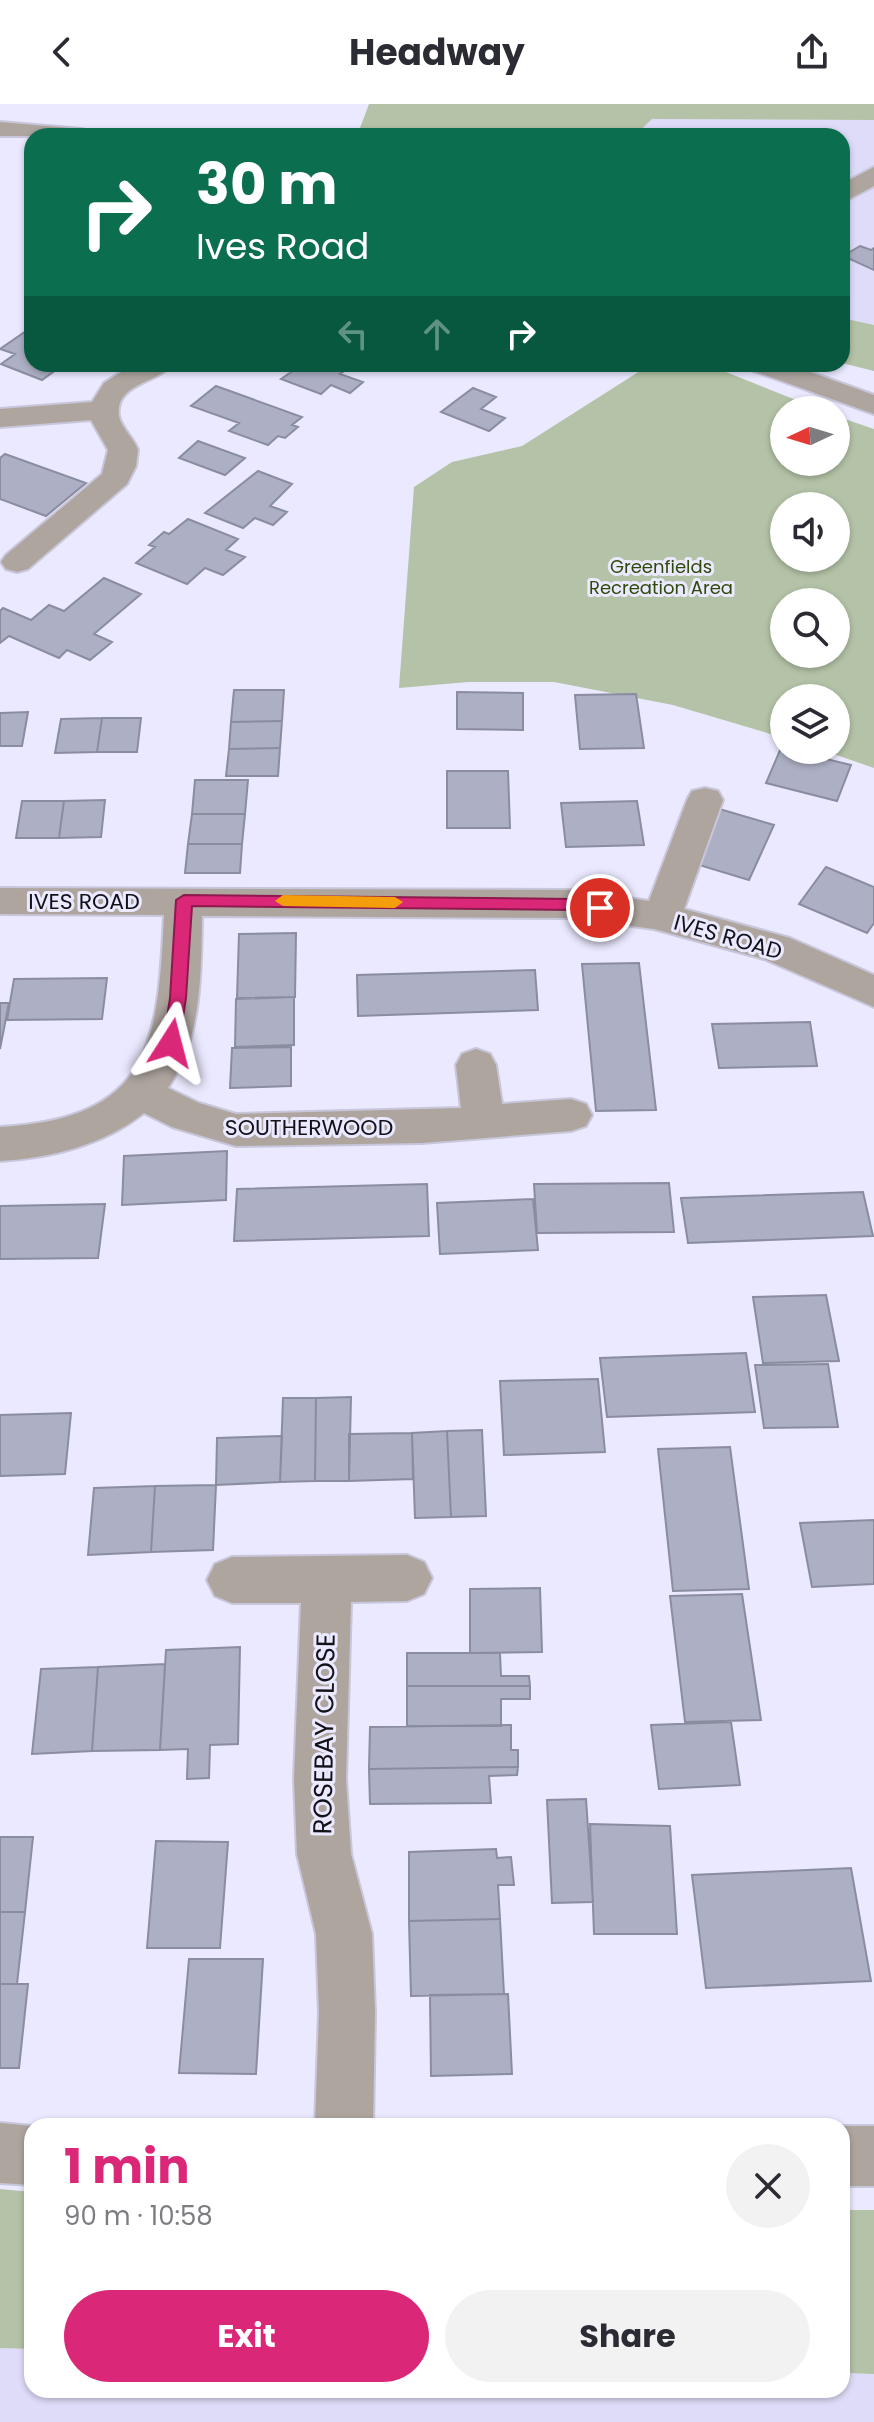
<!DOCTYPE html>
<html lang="en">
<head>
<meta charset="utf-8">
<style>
  body { margin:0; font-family:Poppins,sans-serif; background:#f2f2f3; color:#2b2b33; height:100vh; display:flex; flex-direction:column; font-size:30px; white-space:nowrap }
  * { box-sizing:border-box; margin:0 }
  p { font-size:26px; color:#7c7c81 }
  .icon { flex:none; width:44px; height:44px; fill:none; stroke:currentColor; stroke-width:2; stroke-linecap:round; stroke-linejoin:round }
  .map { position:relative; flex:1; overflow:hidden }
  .drawer { position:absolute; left:24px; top:2014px; width:826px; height:280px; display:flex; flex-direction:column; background:#fff; border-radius:24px; box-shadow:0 2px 6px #0004 }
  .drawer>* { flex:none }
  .guide { position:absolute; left:24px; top:24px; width:826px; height:244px; border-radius:24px; box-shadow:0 2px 6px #0004; background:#0b6e4f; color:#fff; overflow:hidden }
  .needle { width:52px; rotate:266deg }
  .fabs { position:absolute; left:770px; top:292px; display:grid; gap:16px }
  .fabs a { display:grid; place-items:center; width:80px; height:80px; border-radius:50%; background:#fff; box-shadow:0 2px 6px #0004; font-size:40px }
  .pin { position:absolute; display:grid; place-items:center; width:68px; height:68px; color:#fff; margin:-34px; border:4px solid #fff; border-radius:50%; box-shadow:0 2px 8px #0007 }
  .me { position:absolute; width:88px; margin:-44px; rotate:9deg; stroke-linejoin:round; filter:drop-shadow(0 0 6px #0008) }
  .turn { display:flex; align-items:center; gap:28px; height:168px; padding:0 40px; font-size:36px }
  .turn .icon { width:104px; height:104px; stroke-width:2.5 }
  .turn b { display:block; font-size:56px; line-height:68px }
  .lanes { display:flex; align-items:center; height:76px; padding:0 40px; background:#0003; justify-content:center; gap:40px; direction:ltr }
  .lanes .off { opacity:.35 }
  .round { display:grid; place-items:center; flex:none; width:84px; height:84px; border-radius:42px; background:#f2f2f3 }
  .headline { display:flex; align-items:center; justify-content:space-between; height:136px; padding:0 40px }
  h1 { font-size:48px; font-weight:700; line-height:60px; color:#db2777 }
  .primary-button { display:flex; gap:16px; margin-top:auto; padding:16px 40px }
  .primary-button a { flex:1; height:92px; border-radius:48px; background:#db2777; color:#fff; font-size:32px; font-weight:700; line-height:92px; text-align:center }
  .primary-button a+a { background:#f2f2f3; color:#2b2b33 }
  header { display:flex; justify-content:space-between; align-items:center; height:104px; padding:0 40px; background:#fff; font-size:36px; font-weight:700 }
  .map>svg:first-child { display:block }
  .built { fill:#dfdcf9 }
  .green { fill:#b4c3a7; fill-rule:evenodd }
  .building { fill:#adafc4; stroke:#8a8ca0; stroke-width:2 }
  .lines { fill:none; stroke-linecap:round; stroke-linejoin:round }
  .minor-casing { stroke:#c8c6da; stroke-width:4 }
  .minor { fill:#aea59f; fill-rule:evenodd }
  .route { fill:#db2777; stroke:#8e194d; stroke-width:2 }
  .slow { fill:#f59e0b }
  .labels { text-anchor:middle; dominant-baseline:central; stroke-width:6; stroke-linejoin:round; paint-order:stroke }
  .far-park-label { font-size:18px; fill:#2f4908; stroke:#ebe9ff }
  .street-label { font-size:22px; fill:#121118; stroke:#ebe9ff }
  .near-street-label { font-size:26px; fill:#121118; stroke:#ebe9ff }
</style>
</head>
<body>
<header><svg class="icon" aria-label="back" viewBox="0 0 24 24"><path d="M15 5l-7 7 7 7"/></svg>Headway<svg class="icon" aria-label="share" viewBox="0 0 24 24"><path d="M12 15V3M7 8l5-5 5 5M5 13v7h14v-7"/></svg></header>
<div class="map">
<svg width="874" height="2318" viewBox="0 0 874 2318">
  <rect width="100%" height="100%" fill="#ebe9ff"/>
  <!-- built -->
  <path class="built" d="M 652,15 L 874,16 L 874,267 L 842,259 L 842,32 L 634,32 Z
    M 0,2244 L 32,2245 L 32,2286 L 842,2286 L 842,2269 L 874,2270 L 874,2318 L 0,2318 Z"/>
  <!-- green -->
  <path class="green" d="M 369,0 L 874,0 L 874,16 L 652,15 L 634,32 L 357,32 Z
    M 842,214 L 874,221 L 874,267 L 842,259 Z
    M 651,260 L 706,260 L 821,306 L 784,306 L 784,358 L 836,358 L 836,312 L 874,325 L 874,664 L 822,646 L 836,646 L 836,594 L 784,594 L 784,634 L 673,601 L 554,578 L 468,578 L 399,584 L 414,383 L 452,358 L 522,342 ZM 784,402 L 836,402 L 836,454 L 784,454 ZM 784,498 L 836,498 L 836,550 L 784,550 Z
    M 0,2085 L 32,2088 L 32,2245 L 0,2244 Z
    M 842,2106 L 874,2106 L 874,2270 L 842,2269 Z"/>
  <!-- building -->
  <path class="building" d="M 860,142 L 871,146 L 874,144 L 874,166 L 843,152 Z
    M 32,223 L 32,260 L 64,260 L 42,276 L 1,260 L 15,250 L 0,245 Z
    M 268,260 L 343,260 L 350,263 L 340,270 L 363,278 L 350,289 L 331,281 L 321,290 L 281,275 L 291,268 Z
    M 216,282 L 302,313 L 292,321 L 298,323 L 285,334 L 278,332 L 268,341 L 229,327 L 239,319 L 191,302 Z
    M 473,284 L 496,293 L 481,305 L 505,314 L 489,327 L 441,308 Z
    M 198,337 L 245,354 L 225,371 L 179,354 Z
    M 5,350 L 86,379 L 46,412 L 0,395 L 0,354 Z
    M 258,367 L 292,380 L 270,402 L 287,408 L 273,421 L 255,414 L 243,424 L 205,409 Z
    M 188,415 L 238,435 L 226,446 L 245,453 L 223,471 L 205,464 L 187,480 L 136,459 L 155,443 L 149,441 L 164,428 L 169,430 Z
    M 104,474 L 141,490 L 94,530 L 112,538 L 90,556 L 67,546 L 59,554 L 9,532 L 0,539 L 0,507 L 3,504 L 31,516 L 49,501 L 64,507 Z
    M 234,586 L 284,586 L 282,617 L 231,618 Z
    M 457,588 L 523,589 L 523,626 L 457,625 Z
    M 636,590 L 644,644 L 580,645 L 575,591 Z
    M 28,608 L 22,642 L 0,642 L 0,609 Z
    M 102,614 L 97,648 L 55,649 L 61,615 Z
    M 102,614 L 141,614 L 137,648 L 97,648 Z
    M 282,617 L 280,644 L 229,645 L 231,618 Z
    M 280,644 L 278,672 L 226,672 L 229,645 Z
    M 781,644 L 851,661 L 837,697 L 766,679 Z
    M 447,667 L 508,667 L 510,724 L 447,724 Z
    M 195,676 L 248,676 L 245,710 L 192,710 Z
    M 105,696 L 101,733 L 59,734 L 64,697 Z
    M 22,697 L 64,697 L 59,734 L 16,734 Z
    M 637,697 L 644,741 L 566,743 L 561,699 Z
    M 716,704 L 774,721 L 749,776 L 689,758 Z
    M 192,710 L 245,710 L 242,740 L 188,740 Z
    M 188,740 L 242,740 L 240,769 L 185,769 Z
    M 826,763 L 874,783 L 874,819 L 867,829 L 799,800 Z
    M 296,829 L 295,893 L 237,894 L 239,830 Z
    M 639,859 L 656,1006 L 596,1007 L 582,860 Z
    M 535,866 L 538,906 L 358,912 L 357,871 Z
    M 107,874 L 102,915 L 7,916 L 14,875 Z
    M 294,893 L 294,941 L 235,943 L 236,895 Z
    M 0,899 L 9,899 L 0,945 Z
    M 810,918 L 817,962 L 719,964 L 712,920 Z
    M 291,943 L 291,982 L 230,984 L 232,944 Z
    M 227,1047 L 226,1096 L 122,1101 L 124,1052 Z
    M 669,1079 L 674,1128 L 537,1129 L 534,1080 Z
    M 427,1080 L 429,1132 L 234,1137 L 237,1085 Z
    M 863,1088 L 873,1132 L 688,1139 L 681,1094 Z
    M 533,1095 L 538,1146 L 440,1150 L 437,1099 Z
    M 105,1100 L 98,1154 L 0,1155 L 0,1102 Z
    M 826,1191 L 839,1257 L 763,1259 L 753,1193 Z
    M 746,1249 L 755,1308 L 607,1313 L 600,1254 Z
    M 828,1260 L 838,1323 L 764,1324 L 755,1261 Z
    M 598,1275 L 605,1348 L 504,1351 L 500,1277 Z
    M 351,1293 L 349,1377 L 315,1377 L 316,1294 Z
    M 283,1294 L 316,1294 L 315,1377 L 280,1378 Z
    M 71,1309 L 65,1370 L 0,1372 L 0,1311 Z
    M 482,1326 L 486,1412 L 451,1413 L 447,1327 Z
    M 447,1327 L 451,1413 L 415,1414 L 412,1329 Z
    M 412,1329 L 413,1375 L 349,1377 L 349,1330 Z
    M 282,1332 L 280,1378 L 216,1381 L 217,1334 Z
    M 730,1343 L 749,1485 L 673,1487 L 658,1345 Z
    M 216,1381 L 213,1446 L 151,1448 L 155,1382 Z
    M 155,1382 L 151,1448 L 88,1451 L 94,1384 Z
    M 874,1416 L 874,1480 L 812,1483 L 800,1419 Z
    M 540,1484 L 542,1548 L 470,1549 L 470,1485 Z
    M 742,1490 L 761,1616 L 685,1618 L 670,1492 Z
    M 240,1543 L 238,1640 L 210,1641 L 209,1674 L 187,1675 L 188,1645 L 160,1646 L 166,1546 Z
    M 407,1549 L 500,1549 L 501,1572 L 529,1572 L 530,1582 L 407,1582 Z
    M 165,1560 L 160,1646 L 92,1647 L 98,1563 Z
    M 98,1563 L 92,1647 L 32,1650 L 41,1565 Z
    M 407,1582 L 530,1582 L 530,1595 L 501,1595 L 501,1622 L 407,1622 Z
    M 731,1618 L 740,1681 L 659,1685 L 651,1621 Z
    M 511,1621 L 511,1646 L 518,1646 L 518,1663 L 369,1665 L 370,1623 Z
    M 518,1663 L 517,1671 L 489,1672 L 491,1699 L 370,1700 L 369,1665 Z
    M 586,1695 L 593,1798 L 552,1799 L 547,1696 Z
    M 590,1720 L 670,1722 L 677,1830 L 594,1830 Z
    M 0,1733 L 33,1733 L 25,1808 L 0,1808 Z
    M 156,1737 L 228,1738 L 220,1844 L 147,1844 Z
    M 496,1745 L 497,1754 L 511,1753 L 514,1781 L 498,1781 L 500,1815 L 409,1817 L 409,1748 Z
    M 851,1764 L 871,1877 L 706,1884 L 692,1771 Z
    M 0,1808 L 25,1808 L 17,1880 L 0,1880 Z
    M 500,1815 L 504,1890 L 411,1892 L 409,1817 Z
    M 189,1855 L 263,1855 L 256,1970 L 179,1969 Z
    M 0,1880 L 28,1880 L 19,1964 L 0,1964 Z
    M 508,1890 L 512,1970 L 431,1972 L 430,1891 Z"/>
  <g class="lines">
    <!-- minor casing -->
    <g class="minor-casing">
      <path id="minor" d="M 0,18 L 81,25 L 90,27 L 93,32 L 0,32 Z
        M 874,63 L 874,82 L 842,99 L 842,80 Z
        M 134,260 L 172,260 C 160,279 114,279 119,312 C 121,324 134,334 138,346 L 136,362 L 127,380 L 28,465 L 17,468 L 6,465 L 1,458 L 6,451 L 102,370 L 108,346 L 91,316 L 0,323 L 0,305 L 92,298 L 104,279 Z
        M 747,260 L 788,260 L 874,291 L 874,310 L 751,266 Z
        M 705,684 L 718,687 L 723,696 L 684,805 L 790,834 L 874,871 L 874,903 L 764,855 L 654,825 L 573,814 L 202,812 C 201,870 202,934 168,984 L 199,999 L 236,1010 L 461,1004 L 456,961 L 462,950 L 476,945 L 490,950 L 496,961 L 502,1000 L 571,995 L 586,1000 L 592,1011 L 586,1022 L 571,1027 L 422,1039 L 236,1042 L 172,1023 L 144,1009 C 104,1041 50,1054 0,1057 L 0,1023 C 151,1015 158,940 164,811 L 0,810 L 0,784 L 573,786 L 649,797 L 687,696 L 692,687 Z
        M 407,1451 L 424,1458 L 432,1474 L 424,1490 L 407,1497 L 351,1498 L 346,1675 L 351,1750 L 372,1830 L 375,1909 L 373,2022 L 315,2022 L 319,1909 L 316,1830 L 297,1750 L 294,1675 L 301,1499 L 232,1499 L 215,1492 L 207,1476 L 215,1460 L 232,1453 Z
        M 0,2019 L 33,2022 L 32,2081 L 0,2079 Z
        M 842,2022 L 874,2022 L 874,2082 L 842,2082 Z"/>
    </g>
    <!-- minor -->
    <use href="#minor" class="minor"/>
  </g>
  <!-- route -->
  <path class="route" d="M 184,791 L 573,795 L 600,798 L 608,804 L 600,810 L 573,806 L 192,802 L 186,894 L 179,939 L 171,945 L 163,939 L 170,894 L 176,796 Z"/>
  <!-- slow -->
  <path class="slow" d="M 283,791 L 395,793 L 403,798 L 395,804 L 283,802 L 275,797 Z"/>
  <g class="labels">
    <!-- far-park labels -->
    <g class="far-park-label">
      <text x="661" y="462">Greenfields<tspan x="661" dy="21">Recreation Area</tspan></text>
    </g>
    <!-- street labels -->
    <g class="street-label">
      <text x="84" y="797">IVES ROAD</text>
      <text transform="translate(728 833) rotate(16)">IVES ROAD</text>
      <text x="309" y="1023">SOUTHERWOOD</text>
    </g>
    <!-- near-street labels -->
    <g class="near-street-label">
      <text transform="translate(324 1630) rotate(-89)">ROSEBAY CLOSE</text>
    </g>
  </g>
</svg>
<div class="fabs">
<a><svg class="needle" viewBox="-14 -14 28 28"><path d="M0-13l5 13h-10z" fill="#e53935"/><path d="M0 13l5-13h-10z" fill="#7c7c81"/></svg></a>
<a><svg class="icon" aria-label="sound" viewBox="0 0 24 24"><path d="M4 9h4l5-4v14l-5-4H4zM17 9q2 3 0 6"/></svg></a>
<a><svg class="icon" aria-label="search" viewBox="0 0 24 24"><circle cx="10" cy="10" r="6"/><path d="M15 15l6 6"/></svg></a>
<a><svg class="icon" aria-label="layers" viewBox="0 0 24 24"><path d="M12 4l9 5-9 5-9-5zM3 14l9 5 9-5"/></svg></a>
</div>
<div class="pin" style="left:600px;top:804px;background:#d93025"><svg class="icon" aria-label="arrive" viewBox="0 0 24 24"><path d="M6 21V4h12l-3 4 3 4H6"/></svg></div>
<svg class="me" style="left:171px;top:939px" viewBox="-20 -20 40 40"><path d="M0-17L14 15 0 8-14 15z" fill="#db2777" stroke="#fff" stroke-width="4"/></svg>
<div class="guide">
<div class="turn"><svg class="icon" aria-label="right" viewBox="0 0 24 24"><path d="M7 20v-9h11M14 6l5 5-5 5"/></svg><div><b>30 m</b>Ives Road</div></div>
<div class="lanes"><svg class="icon off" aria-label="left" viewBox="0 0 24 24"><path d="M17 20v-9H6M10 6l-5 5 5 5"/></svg><svg class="icon off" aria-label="ahead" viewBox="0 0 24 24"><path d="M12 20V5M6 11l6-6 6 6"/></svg><svg class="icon" aria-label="right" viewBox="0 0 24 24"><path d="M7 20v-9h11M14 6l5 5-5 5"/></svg></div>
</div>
<section class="drawer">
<div class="headline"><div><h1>1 min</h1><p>90 m · 10:58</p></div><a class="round"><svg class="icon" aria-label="close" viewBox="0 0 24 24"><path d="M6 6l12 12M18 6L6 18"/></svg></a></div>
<div class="primary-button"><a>Exit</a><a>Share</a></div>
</section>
</div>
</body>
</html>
